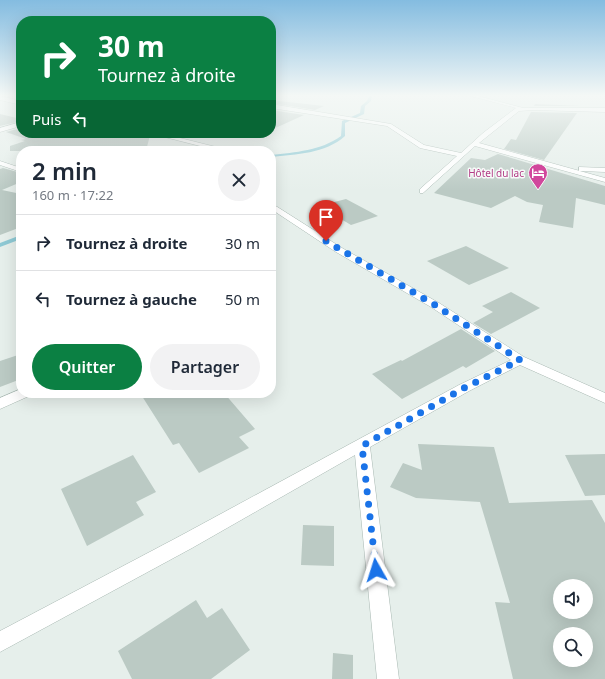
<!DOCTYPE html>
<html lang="fr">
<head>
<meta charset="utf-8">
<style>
  body { margin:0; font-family:"Noto Sans",sans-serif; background:#f2f2f3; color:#1f2937; height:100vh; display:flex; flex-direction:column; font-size:15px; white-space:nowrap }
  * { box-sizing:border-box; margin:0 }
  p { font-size:13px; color:#747a83 }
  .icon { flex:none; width:22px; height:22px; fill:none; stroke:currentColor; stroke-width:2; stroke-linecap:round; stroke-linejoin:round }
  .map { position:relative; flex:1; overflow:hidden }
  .panel { position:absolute; left:16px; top:146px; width:260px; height:252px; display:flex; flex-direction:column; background:#fff; border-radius:16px; box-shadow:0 4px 16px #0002 }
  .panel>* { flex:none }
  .top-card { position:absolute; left:16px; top:16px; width:260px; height:122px; border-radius:16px; box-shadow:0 4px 16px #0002; background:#0b8043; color:#fff; overflow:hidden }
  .buttons { position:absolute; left:553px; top:579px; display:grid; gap:8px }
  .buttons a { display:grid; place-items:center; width:40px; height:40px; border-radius:50%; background:#fff; box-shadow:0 4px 16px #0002; font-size:20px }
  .pin { position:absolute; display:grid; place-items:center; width:34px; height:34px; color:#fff; margin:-41px -17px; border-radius:50% 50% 50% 0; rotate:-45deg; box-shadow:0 0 4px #0007 }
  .pin .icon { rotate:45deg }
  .me { position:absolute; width:44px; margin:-22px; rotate:354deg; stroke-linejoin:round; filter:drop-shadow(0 0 3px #0008) }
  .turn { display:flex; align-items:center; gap:14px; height:84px; padding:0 16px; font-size:18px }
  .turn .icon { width:52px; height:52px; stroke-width:2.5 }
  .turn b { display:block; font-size:28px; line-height:34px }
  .then { display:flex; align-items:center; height:38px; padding:0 16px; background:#0003; gap:8px; font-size:15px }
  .round { display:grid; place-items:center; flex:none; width:42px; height:42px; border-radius:21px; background:#f2f2f3 }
  .head { display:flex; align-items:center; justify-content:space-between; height:68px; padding:0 16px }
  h1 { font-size:24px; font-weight:600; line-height:30px }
  .cta { display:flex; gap:8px; margin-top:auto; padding:8px 16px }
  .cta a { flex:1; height:46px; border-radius:24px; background:#0b8043; color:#fff; font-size:16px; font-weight:600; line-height:46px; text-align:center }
  .cta a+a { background:#f2f2f3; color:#1f2937 }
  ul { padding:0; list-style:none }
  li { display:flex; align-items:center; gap:12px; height:56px; padding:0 16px; border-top:1px solid #e0e1e3 }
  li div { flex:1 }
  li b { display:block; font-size:15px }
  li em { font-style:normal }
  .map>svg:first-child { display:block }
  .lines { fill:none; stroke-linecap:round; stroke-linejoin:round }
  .stream { fill:#8ec9d4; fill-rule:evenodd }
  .building { fill:#bbcac4; fill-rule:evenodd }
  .minor-casing { stroke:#a8b8b2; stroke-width:1 }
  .minor { fill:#fff; fill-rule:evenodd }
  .route { stroke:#1a73e8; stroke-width:7; stroke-dasharray:0 12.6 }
  .labels { text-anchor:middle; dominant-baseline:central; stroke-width:3; stroke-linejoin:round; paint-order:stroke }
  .far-hotel-label { font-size:10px; fill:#b23c85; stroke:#f7fbf9; text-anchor:end }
</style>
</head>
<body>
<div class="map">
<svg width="605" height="679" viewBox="0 0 605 679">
  <rect width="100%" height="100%" fill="#e6efeb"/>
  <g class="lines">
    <!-- stream -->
    <path class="stream" d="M 369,96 L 372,96 L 371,101 L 365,106 L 364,114 L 345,123 L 345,136 C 325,154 296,154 271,157 L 271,155 C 296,152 320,151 341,136 L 342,121 L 360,113 L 361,106 L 367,101 Z
      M 21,235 L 21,239 L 0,247 L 0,243 Z"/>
  </g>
  <!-- building -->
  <path class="building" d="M 271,100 L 324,106 L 315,110 L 271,103 Z
    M 535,104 L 582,106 L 534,106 Z
    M 271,110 L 304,115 L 271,130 Z
    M 531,112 L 577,113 L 544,160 L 504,149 L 511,139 L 516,140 Z
    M 0,114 L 21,119 L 21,121 L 0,126 Z
    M 21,128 L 21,133 L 148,133 L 150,135 L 146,151 L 10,151 L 10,146 L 25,141 L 21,140 L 26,139 L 6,132 Z
    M 498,154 L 605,186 L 605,205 L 576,198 L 573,228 L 539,222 L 543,205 L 527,202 L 515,196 L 491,208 L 434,193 L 471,158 L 485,160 Z
    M 3,168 L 21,173 L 21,182 L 2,190 L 21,194 L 21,227 L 0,235 L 0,169 Z
    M 346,199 L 378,216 L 351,225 L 319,206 Z
    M 466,246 L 509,268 L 469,285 L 427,261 Z
    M 511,292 L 540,308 L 491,334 L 473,323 L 493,312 L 482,306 Z
    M 461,329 L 495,351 L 466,368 L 463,366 L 402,399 L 372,374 L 401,360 L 402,361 Z
    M 21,354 L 21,379 L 0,387 L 0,361 Z
    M 140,393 L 224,393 L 255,429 L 239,437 L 249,448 L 199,473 L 179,443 L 173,445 Z
    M 418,444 L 494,447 L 509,503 L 592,500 L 605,523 L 605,679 L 513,679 L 495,602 L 510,603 L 480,502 L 416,498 L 390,487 L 403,463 L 422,470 ZM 560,586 L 586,586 L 586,612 L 560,612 ZM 560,634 L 586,634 L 586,660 L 560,660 Z
    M 605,454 L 605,495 L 585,496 L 565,455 Z
    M 133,455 L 156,492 L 136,502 L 144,515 L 87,546 L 61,489 Z
    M 303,525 L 334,526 L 334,566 L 301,565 Z
    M 196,600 L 207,618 L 222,608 L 250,650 L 211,679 L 132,679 L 118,651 Z
    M 333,653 L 353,655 L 353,679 L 332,679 Z"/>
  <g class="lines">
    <!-- minor casing -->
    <g class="minor-casing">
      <path id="minor" d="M 0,96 L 21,101 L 21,105 L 0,100 Z
        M 471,96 L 478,96 L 523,108 L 605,108 L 605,112 L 533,110 L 519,111 L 479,143 L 605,178 L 605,182 L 475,146 L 423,193 L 420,193 L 420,189 L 457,156 L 420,148 L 387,126 L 271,108 L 271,104 L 391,124 L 424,145 L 461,153 L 483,133 L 516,108 Z
        M 21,122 L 21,126 L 0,132 L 0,128 Z
        M 149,133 L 160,133 L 232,151 L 220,151 Z
        M 0,161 L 21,168 L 21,172 L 0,165 Z
        M 579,167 L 605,168 L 605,172 L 582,171 L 579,171 Z
        M 271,203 L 342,248 L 439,303 L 524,357 L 605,393 L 605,403 L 520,365 L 469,391 L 370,447 L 399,679 L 377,679 L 355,455 L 192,548 L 0,652 L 0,631 L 180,536 L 459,385 L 511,360 L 431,307 L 336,252 L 271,209 Z
        M 21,389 L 21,393 L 31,393 L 29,396 L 0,409 L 0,398 Z"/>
    </g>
    <!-- minor -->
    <use href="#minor" class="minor"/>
  </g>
  <!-- sky -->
  <linearGradient id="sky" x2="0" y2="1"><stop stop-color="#84bce0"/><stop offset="0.5" stop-color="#f4f8f6"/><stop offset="1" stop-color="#f4f8f6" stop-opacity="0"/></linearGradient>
  <rect width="605" height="191" fill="url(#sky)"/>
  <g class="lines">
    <!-- route -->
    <path class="route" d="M 326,241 L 435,305 L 520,360 L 464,388 L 362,446 L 376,570"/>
  </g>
  <!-- icons -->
  <defs>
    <g id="hotel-pin" transform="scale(1)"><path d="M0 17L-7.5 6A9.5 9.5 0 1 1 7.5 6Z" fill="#d1479c" stroke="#f7fbf9"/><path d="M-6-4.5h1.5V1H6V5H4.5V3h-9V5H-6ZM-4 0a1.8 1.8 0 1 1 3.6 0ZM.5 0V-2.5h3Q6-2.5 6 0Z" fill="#fff"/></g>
  </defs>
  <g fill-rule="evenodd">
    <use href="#hotel-pin" x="538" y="173"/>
  </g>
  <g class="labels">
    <!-- far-hotel labels -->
    <g class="far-hotel-label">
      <text x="524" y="173">Hôtel du lac</text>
    </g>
  </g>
</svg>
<div class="buttons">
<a><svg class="icon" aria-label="sound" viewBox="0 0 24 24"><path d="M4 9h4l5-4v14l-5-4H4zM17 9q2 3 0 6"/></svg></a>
<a><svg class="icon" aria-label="search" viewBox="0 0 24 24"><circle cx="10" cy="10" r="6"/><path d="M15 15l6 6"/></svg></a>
</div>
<div class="pin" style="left:326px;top:241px;background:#d93025"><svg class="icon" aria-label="arrive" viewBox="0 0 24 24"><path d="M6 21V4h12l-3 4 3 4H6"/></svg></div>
<svg class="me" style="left:376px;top:570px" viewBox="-20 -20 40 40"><path d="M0-17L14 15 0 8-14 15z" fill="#1a73e8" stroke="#fff" stroke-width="4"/></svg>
<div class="top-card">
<div class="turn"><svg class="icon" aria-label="right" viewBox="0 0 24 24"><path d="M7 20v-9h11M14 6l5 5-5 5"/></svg><div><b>30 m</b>Tournez à droite</div></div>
<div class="then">Puis<svg class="icon" aria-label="left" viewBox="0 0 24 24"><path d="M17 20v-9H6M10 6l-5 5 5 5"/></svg></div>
</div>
<section class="panel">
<div class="head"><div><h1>2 min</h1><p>160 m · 17:22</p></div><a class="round"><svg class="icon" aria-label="close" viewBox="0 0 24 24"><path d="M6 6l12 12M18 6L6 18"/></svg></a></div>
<ul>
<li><svg class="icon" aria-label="right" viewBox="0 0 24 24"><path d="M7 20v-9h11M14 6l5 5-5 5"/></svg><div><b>Tournez à droite</b></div><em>30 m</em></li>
<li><svg class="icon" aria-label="left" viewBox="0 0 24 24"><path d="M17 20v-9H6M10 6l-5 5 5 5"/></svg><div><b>Tournez à gauche</b></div><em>50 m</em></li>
</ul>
<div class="cta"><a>Quitter</a><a>Partager</a></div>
</section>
</div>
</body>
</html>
